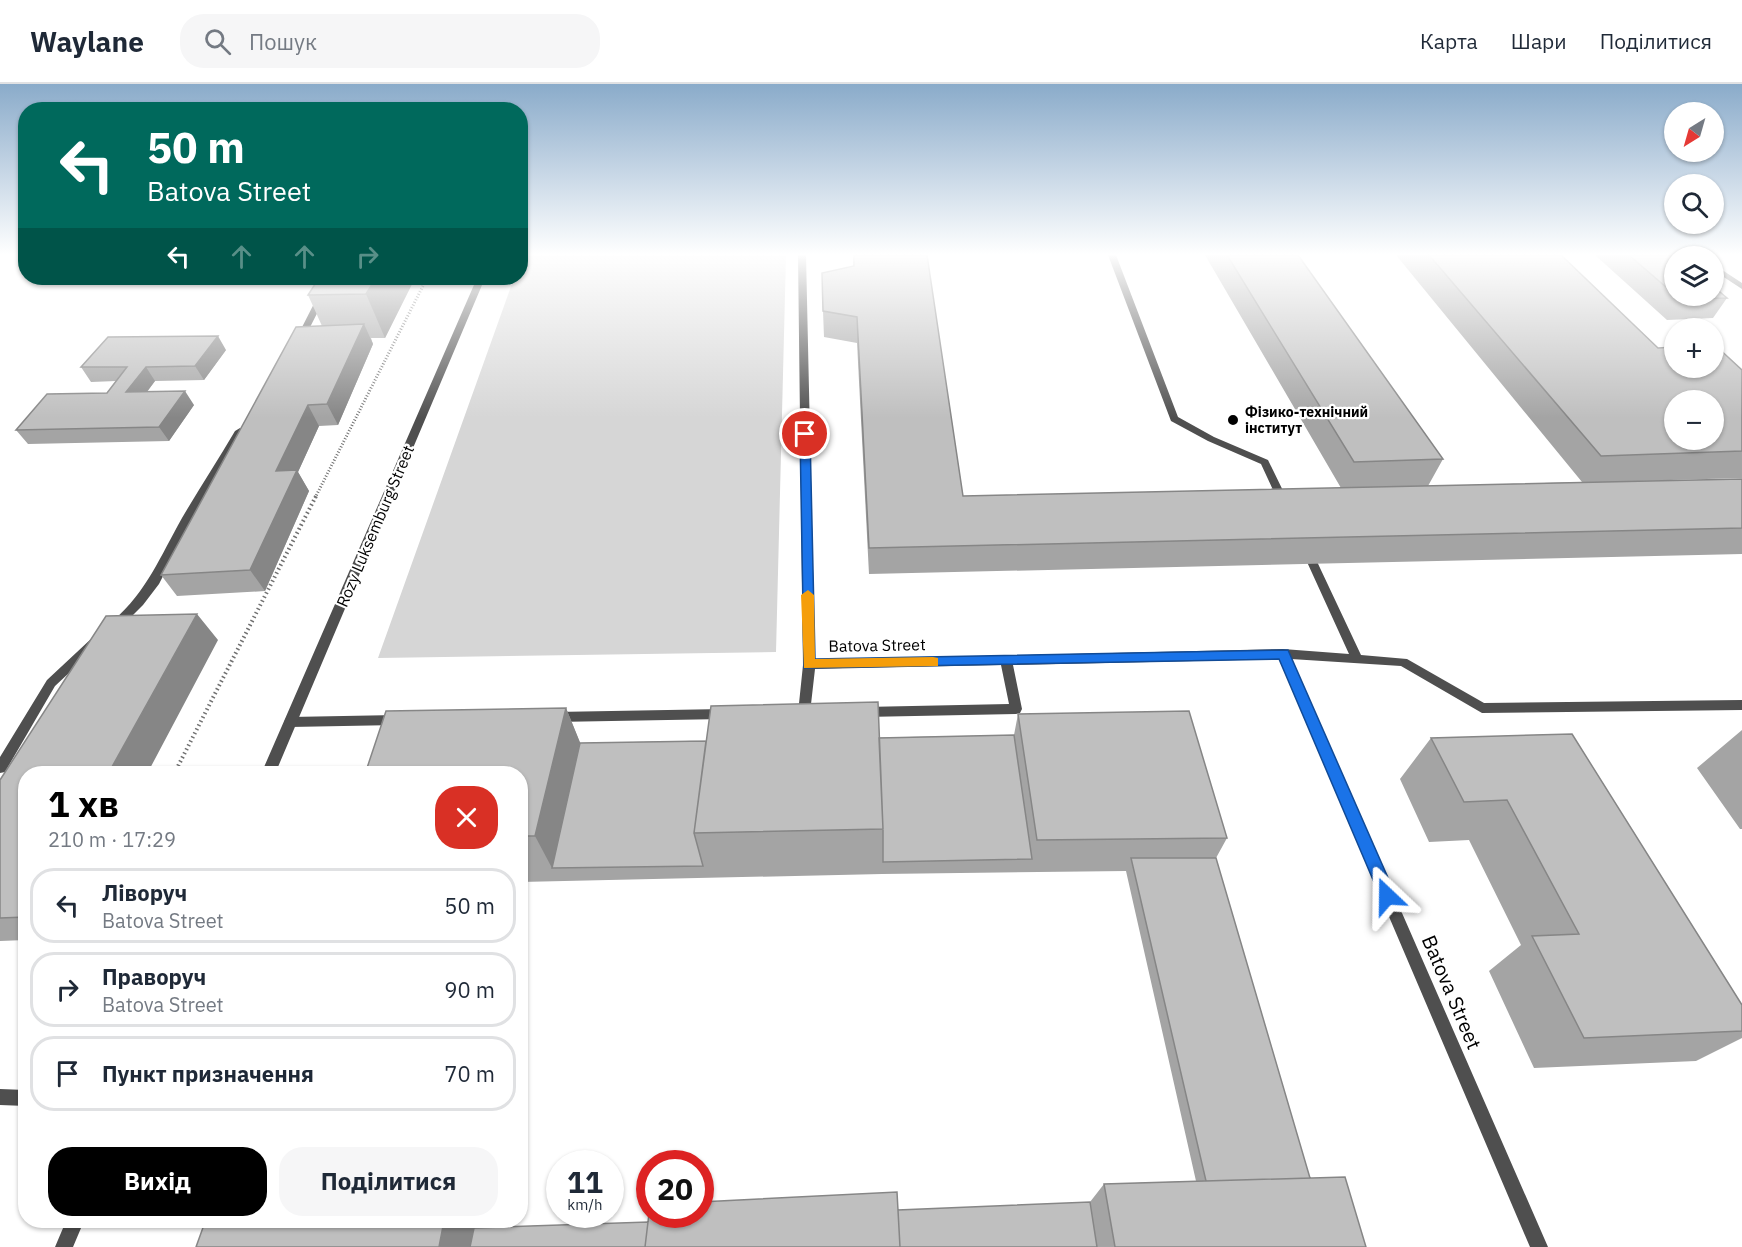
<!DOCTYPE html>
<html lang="uk">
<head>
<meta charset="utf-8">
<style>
  body { margin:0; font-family:"IBM Plex Sans",sans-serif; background:#f6f6f7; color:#1f2937; height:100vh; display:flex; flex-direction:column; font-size:22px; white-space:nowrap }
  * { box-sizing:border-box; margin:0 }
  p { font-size:20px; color:#747a83 }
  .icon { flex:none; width:33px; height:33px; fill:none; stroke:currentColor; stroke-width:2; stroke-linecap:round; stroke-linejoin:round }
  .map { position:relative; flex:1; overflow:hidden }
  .sheet { position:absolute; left:18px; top:682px; width:510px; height:462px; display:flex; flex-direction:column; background:#fff; border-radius:24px; box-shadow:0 2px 4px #0004 }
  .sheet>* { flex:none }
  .top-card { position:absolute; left:18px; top:18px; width:510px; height:183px; border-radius:24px; box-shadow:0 2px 4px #0004; background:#00695c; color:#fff; overflow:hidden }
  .needle { width:39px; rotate:217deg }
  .controls { position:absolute; left:1664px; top:18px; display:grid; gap:12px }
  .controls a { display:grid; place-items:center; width:60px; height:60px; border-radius:50%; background:#fff; box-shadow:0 2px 4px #0004; font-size:30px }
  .speed { position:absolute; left:546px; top:1066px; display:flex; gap:12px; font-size:30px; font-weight:700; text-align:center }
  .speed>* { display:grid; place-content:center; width:78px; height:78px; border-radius:50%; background:#fff; box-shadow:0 2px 4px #0004; line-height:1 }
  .speed small { font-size:15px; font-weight:400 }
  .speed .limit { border:9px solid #d22; background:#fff; color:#111 }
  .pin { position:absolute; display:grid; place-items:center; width:51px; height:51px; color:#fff; margin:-26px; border:3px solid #fff; border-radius:50%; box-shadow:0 2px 6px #0007 }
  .me { position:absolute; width:66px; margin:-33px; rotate:337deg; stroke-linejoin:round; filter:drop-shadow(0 0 4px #0008) }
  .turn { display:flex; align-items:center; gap:21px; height:126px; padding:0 30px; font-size:27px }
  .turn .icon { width:78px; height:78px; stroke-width:2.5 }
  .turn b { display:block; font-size:42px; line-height:51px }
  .lanes { display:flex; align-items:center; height:57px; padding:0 30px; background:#0003; justify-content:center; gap:30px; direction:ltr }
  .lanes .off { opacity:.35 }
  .round { display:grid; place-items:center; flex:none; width:63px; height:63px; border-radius:24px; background:#f6f6f7 }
  .headline { display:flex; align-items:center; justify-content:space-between; height:102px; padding:0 30px }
  h1 { font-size:36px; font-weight:700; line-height:45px; color:#000 }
  .action { display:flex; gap:12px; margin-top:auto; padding:12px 30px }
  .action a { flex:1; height:69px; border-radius:24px; background:#000; color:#fff; font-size:24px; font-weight:700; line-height:69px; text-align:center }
  .action a+a { background:#f6f6f7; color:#1f2937 }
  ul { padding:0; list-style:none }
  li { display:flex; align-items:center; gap:18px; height:75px; margin:0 12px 9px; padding:0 18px; border:3px solid #e0e1e3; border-radius:24px }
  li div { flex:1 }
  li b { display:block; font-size:22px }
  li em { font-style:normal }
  header { display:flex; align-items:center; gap:36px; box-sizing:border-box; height:84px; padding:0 30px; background:#fff; border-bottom:2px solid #e0e1e3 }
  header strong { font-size:28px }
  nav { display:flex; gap:33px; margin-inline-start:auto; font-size:21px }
  .search { width:420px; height:54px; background:#f6f6f7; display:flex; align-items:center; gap:15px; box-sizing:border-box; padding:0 21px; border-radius:24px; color:#747a83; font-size:22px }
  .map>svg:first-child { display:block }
  .green { fill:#d6d6d6 }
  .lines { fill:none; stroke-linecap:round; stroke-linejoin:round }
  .path-far1 { stroke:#717171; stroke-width:3; stroke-dasharray:1 2; stroke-linecap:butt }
  .path { stroke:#717171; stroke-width:4; stroke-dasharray:1.5 3; stroke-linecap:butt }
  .service { fill:#4f4f4f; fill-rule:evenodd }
  .tertiary { fill:#4f4f4f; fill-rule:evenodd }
  .wall { fill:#a4a4a4 }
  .shaded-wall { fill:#868686 }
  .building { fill:#bfbfbf; stroke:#868686; stroke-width:1.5; fill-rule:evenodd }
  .route { fill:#1a73e8; stroke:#114b97; stroke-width:1.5 }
  .slow { fill:#f59e0b }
  .poi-dot { fill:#000; stroke:#fff; stroke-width:2 }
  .labels { text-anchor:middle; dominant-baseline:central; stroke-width:4.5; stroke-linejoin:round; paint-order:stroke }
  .far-poi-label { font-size:14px; font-weight:bold; fill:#000; stroke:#fff; text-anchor:start }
  .street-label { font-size:16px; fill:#000; stroke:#fff }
  .near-street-label { font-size:20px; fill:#000; stroke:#fff }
</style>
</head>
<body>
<header>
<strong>Waylane</strong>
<div class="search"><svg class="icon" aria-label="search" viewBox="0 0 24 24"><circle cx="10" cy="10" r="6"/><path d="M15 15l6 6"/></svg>Пошук</div>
<nav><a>Карта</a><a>Шари</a><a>Поділитися</a></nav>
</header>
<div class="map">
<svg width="1742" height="1163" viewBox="0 0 1742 1163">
  <rect width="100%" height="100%" fill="#fff"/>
  <!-- green -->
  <path class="green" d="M 522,171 L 786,171 L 776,568 L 378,574 L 514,194 L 520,194 Z"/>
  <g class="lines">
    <!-- path-far1 -->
    <path class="path-far1" d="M 315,414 L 427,194"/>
    <!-- path -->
    <path class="path" d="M 174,690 L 316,412"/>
    <!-- service -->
    <path class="service" d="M 798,171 L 806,171 L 815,576 L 1283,565 L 1349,570 L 1302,467 L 1307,463 L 1312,467 L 1361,571 L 1407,575 L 1484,619 L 1742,616 L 1742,626 L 1482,629 L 1401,582 L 1291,575 L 1548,1163 L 1530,1163 L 1279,575 L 1013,581 L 1022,625 L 1020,629 L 1016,630 L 864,633 L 860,632 L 858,628 L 860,624 L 864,623 L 1009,620 L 1001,581 L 815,585 L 810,629 L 808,633 L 800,633 L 798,629 L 803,581 Z
      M 1108,171 L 1116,171 L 1178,333 L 1214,353 L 1268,376 L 1289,419 L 1288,421 L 1280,421 L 1261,380 L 1208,357 L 1171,337 Z
      M 1687,171 L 1699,171 L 1700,172 L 1688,172 Z
      M 1713,180 L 1742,199 L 1742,205 L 1713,186 Z
      M 327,194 L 335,194 L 303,257 L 296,259 L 295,257 Z
      M 240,344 L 245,347 L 193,433 L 159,500 L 143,521 L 121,543 L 113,543 L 111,540 L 113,537 C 147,507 160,473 182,434 C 199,405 218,376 235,347 Z
      M 96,553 L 102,557 L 100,560 L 55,602 L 5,688 L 0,689 L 0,673 L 47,596 L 92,554 Z
      M 724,625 L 728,626 L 730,630 L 728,634 L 724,635 L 555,638 L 551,637 L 549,633 L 551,629 L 555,628 Z
      M 397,631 L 401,632 L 403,636 L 401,640 L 397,641 L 290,643 L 286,642 L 284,638 L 286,634 L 290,633 Z
      M 0,1005 L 26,1006 L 26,1022 L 0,1021 Z"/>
    <!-- tertiary -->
    <path class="tertiary" d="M 477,194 L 485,194 L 275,690 L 261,690 Z
      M 66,1137 L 84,1137 L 73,1163 L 55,1163 Z"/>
  </g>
  <!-- wall -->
  <path class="wall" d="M 853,171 L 927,171 L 963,412 L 1341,404 L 1205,171 L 1298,171 L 1443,375 L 1428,402 L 1582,398 L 1396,171 L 1561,171 L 1658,264 L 1742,286 L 1742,394 L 1635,397 L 1742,395 L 1742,470 L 869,490 L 857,259 L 824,253 L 823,227 L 853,182 Z
    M 1595,171 L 1675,171 L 1674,172 L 1674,212 L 1713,212 L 1727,214 L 1713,234 L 1667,236 Z
    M 413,198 L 385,254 L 371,254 L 373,260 L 338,341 L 319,342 L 298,388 L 309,407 L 265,507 L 177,512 L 161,491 L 322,242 L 308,211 Z
    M 226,266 L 204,296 L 155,297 L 147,308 L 194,321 L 169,357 L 28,360 L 16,346 L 107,309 L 116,297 L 91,298 L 81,283 Z
    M 218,556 L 26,690 L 26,856 L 0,857 L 0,696 Z
    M 566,624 L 580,659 L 1014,651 L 1018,630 L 1227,754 L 1216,774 L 1310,1094 L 1366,1163 L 196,1163 L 224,1137 L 462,1137 L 474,1144 L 648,1138 L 1090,1118 L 1104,1100 L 1196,1097 L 1126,787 L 882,790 L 520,798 L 520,690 Z
    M 1742,646 L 1742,745 L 1740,745 L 1697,684 Z
    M 1572,650 L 1742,921 L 1742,954 L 1696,977 L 1534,984 L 1489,887 L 1521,861 L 1469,756 L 1429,758 L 1400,695 L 1431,654 Z"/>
  <!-- shaded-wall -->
  <path class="shaded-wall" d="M 376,194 L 412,194 L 413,198 L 385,254 L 366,210 Z
    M 364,240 L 373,260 L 338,341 L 327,320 Z
    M 218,252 L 226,266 L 204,296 L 195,282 Z
    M 146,283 L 155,297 L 136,322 L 126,308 Z
    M 185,307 L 194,321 L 169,357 L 159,343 Z
    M 308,321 L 319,342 L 298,388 L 309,407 L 265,507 L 250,486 L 276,387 Z
    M 197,530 L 218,556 L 147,690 L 108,690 Z
    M 566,624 L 586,673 L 552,784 L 535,752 Z
    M 444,1137 L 462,1137 L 484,1150 L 481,1163 L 439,1163 Z"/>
  <!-- building -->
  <path class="building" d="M 854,171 L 927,171 L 963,412 L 1742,395 L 1742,444 L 869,464 L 857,233 L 823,227 L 822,189 L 854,182 Z
    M 1227,171 L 1298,171 L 1443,375 L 1354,378 Z
    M 1429,171 L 1561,171 L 1658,264 L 1674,263 L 1674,284 L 1713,284 L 1713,262 L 1716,262 L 1742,286 L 1742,367 L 1601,372 ZM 1674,316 L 1713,316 L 1713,356 L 1674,356 Z
    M 1629,171 L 1675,171 L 1677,172 L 1674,172 L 1674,210 Z
    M 319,194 L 376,194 L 366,210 L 308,211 Z
    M 1713,202 L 1727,214 L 1681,215 L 1676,212 L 1713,212 Z
    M 364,240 L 327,320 L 308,321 L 276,387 L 297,386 L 250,486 L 161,491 L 296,243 Z
    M 218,252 L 195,282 L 146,283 L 126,308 L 185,307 L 159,343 L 16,346 L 47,310 L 107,309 L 127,283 L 81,283 L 108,253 Z
    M 197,530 L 108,690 L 26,690 L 26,833 L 0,834 L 0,696 L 106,532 Z
    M 878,618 L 883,745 L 694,749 L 711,622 Z
    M 566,624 L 535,752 L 520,752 L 520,690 L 365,690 L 386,627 Z
    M 1189,627 L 1227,754 L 1037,756 L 1018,630 Z
    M 1572,650 L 1742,921 L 1742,947 L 1584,954 L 1532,852 L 1579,850 L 1507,716 L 1464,718 L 1431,654 Z
    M 1014,651 L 1032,775 L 883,778 L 883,745 L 879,654 Z
    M 706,657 L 694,749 L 703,782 L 552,784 L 580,659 Z
    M 1131,774 L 1216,774 L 1310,1094 L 1206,1097 Z
    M 1345,1093 L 1366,1163 L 1115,1163 L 1104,1100 Z
    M 897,1108 L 900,1163 L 645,1163 L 650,1121 L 650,1131 L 700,1131 L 700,1118 Z
    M 1090,1118 L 1097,1163 L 900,1163 L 898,1126 Z
    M 224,1137 L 444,1137 L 439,1163 L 196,1163 L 205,1138 Z
    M 648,1138 L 645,1163 L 470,1163 L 474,1144 Z"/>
  <!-- sky -->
  <linearGradient id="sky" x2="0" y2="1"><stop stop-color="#8aabca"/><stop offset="0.51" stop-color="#fff"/><stop offset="1" stop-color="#fff" stop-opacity="0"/></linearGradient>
  <rect width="1742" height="334" fill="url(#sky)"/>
  <!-- route -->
  <path class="route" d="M 805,346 L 810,350 L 815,575 L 1288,566 L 1396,812 L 1393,817 L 1387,819 L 1382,817 L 1279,575 L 804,584 L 800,350 Z"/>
  <!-- slow -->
  <path class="slow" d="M 808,506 L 814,511 L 815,575 L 933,573 L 938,574 L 938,582 L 804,584 L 801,511 Z"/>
  <!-- markers -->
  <circle class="poi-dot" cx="1233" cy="336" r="6"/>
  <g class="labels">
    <!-- far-poi labels -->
    <g class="far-poi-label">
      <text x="1245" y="328">Фізико-технічний<tspan x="1245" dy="16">інститут</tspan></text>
    </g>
    <!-- street labels -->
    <g class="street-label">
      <text transform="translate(375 442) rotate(-67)">Rozy Luksemburg Street</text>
      <text transform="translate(877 561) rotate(-1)">Batova Street</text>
    </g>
    <!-- near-street labels -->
    <g class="near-street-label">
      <text transform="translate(1452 908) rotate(67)">Batova Street</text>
    </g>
  </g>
</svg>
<div class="controls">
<a><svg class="needle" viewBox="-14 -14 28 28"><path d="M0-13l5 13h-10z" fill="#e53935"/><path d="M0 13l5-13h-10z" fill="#747a83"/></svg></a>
<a><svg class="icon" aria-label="search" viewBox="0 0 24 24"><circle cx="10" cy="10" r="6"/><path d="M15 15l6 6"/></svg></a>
<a><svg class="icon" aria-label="layers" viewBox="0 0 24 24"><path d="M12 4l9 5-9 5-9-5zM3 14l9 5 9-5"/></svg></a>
<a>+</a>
<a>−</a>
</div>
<div class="speed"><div>11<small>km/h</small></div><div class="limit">20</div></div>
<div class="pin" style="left:805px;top:350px;background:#d93025"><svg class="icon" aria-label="arrive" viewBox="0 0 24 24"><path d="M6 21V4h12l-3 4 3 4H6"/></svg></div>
<svg class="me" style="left:1387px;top:812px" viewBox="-20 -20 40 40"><path d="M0-17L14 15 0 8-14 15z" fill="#1a73e8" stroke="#fff" stroke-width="4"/></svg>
<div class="top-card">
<div class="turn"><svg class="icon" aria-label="left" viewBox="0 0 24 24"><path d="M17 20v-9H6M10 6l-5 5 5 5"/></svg><div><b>50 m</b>Batova Street</div></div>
<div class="lanes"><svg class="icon" aria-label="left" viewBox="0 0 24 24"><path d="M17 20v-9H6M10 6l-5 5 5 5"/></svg><svg class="icon off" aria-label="ahead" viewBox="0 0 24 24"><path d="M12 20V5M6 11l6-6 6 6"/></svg><svg class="icon off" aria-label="ahead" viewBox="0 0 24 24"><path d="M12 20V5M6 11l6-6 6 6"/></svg><svg class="icon off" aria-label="right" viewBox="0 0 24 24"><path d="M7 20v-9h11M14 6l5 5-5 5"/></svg></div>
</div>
<section class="sheet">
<div class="headline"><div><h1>1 хв</h1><p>210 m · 17:29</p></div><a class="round" style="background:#d93025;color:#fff"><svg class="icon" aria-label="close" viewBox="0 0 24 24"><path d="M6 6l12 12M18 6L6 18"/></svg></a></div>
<ul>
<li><svg class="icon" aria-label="left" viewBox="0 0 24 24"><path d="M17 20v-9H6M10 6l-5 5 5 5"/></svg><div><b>Ліворуч</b><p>Batova Street</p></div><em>50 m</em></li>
<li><svg class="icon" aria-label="right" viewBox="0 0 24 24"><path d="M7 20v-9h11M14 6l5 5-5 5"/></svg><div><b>Праворуч</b><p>Batova Street</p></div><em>90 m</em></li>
<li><svg class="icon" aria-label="arrive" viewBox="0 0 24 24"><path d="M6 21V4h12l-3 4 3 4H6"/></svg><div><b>Пункт призначення</b></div><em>70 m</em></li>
</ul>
<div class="action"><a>Вихід</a><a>Поділитися</a></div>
</section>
</div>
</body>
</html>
